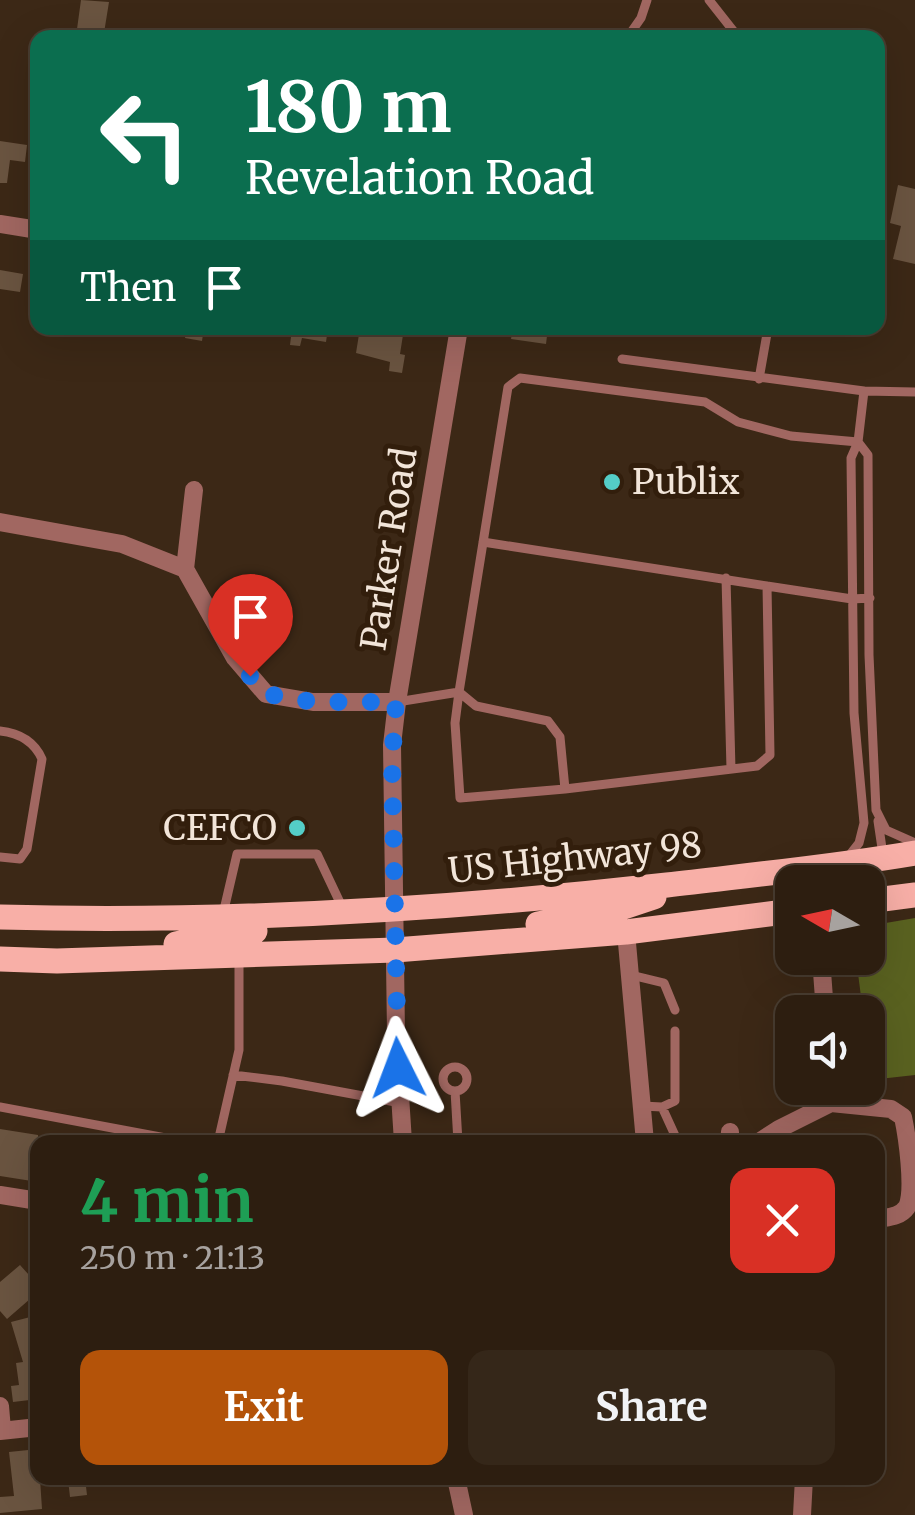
<!DOCTYPE html>
<html lang="en">
<head>
<meta charset="utf-8">
<style>
  body { margin:0; font-family:Merriweather,serif; background:#352719; color:#f1f3f6; height:100vh; display:flex; flex-direction:column; font-size:38px; white-space:nowrap }
  * { box-sizing:border-box; margin:0 }
  p { font-size:32px; color:#a7a29f }
  .icon { flex:none; width:55px; height:55px; fill:none; stroke:currentColor; stroke-width:2; stroke-linecap:round; stroke-linejoin:round }
  .map { position:relative; flex:1; overflow:hidden }
  .side { position:absolute; left:30px; top:1135px; width:855px; height:350px; display:flex; flex-direction:column; background:#2d1e10; border-radius:20px; box-shadow:0 10px 40px #0002,0 0 0 2px #483c30 }
  .side>* { flex:none }
  .banner { position:absolute; left:30px; top:30px; width:855px; height:305px; border-radius:20px; box-shadow:0 10px 40px #0002,0 0 0 2px #483c30; background:#0b6e4f; color:#fff; overflow:hidden }
  .needle { width:65px; rotate:279deg }
  .tools { position:absolute; left:775px; top:865px; display:grid; gap:20px }
  .tools a { display:grid; place-items:center; width:110px; height:110px; border-radius:20px; background:#2d1e10; box-shadow:0 10px 40px #0002,0 0 0 2px #483c30; font-size:50px }
  .pin { position:absolute; display:grid; place-items:center; width:85px; height:85px; color:#fff; margin:-102px -42px; border-radius:50% 50% 50% 0; rotate:-45deg; box-shadow:0 0 10px #0007 }
  .pin .icon { rotate:45deg }
  .me { position:absolute; width:110px; margin:-55px; rotate:357deg; stroke-linejoin:round; filter:drop-shadow(0 0 8px #0008) }
  .turn { display:flex; align-items:center; gap:35px; height:210px; padding:0 50px; font-size:45px }
  .turn .icon { width:130px; height:130px; stroke-width:2.5 }
  .turn b { display:block; font-size:70px; line-height:85px }
  .then { display:flex; align-items:center; height:95px; padding:0 50px; background:#0003; gap:20px; font-size:38px }
  .round { display:grid; place-items:center; flex:none; width:105px; height:105px; border-radius:20px; background:#352719 }
  .summary { display:flex; align-items:center; justify-content:space-between; height:170px; padding:0 50px }
  h1 { font-size:60px; font-weight:700; line-height:75px; color:#1e9e55 }
  .primary-button { display:flex; gap:20px; margin-top:auto; padding:20px 50px }
  .primary-button a { flex:1; height:115px; border-radius:20px; background:#b45309; color:#fff; font-size:40px; font-weight:700; line-height:115px; text-align:center }
  .primary-button a+a { background:#352719; color:#f1f3f6 }
  .map>svg:first-child { display:block }
  .forest { fill:#5a6220 }
  .building { fill:#6a5440 }
  .lines { fill:none; stroke-linecap:round; stroke-linejoin:round }
  .service { stroke:#a16761; stroke-width:9 }
  .minor { stroke:#a16761; stroke-width:18 }
  .primary { stroke:#f8afa7; stroke-width:25 }
  .route { stroke:#1a73e8; stroke-width:18; stroke-dasharray:0 32.4 }
  .poi-dot { fill:#54cdc7; stroke:#321e0c; stroke-width:4 }
  .labels { text-anchor:middle; dominant-baseline:central; stroke-width:10; stroke-linejoin:round; paint-order:stroke }
  .poi-label { font-size:35px; fill:#f2e5d9; stroke:#321e0c; text-anchor:start }
  .street-label { font-size:35px; fill:#f2e5d9; stroke:#321e0c }
</style>
</head>
<body>
<div class="map">
<svg width="915" height="1515" viewBox="0 0 915 1515">
  <rect width="100%" height="100%" fill="#3c2816"/>
  <!-- forest -->
  <path class="forest" d="M 915,918 L 915,1075 L 870,1080 L 868,1012 L 863,1012 L 856,958 L 868,958 L 868,926 Z"/>
  <!-- building -->
  <path class="building" d="M 81,0 L 109,2 L 104,33 L 77,29 Z
    M 0,141 L 27,145 L 25,162 L 10,160 L 7,183 L 0,183 Z
    M 898,185 L 915,189 L 915,264 L 893,259 L 901,226 L 890,223 Z
    M 0,270 L 23,274 L 20,292 L 0,289 Z
    M 187,328 L 204,328 L 202,341 L 185,338 Z
    M 274,328 L 328,328 L 326,342 L 302,338 L 300,346 L 290,345 L 291,337 L 273,334 Z
    M 360,328 L 376,331 L 377,328 L 403,335 L 400,354 L 405,355 L 402,373 L 389,371 L 390,362 L 356,353 Z
    M 513,328 L 548,328 L 546,344 L 511,339 Z
    M 0,1129 L 38,1135 L 38,1182 L 0,1176 Z
    M 20,1265 L 38,1285 L 38,1292 L 7,1319 L 0,1311 L 0,1282 Z
    M 38,1315 L 38,1399 L 13,1402 L 11,1386 L 19,1385 L 16,1363 L 23,1362 L 11,1322 Z
    M 38,1449 L 42,1509 L 0,1513 L 0,1497 L 14,1496 L 9,1452 Z
    M 73,1478 L 85,1478 L 87,1495 L 70,1497 L 68,1480 Z"/>
  <g class="lines">
    <!-- service -->
    <path class="service" d="M 709,0 L 739,38
      M 627,38 L 641,18 L 647,0
      M 622,359 L 864,391
      M 759,379 L 768,328
      M 726,578 L 731,769
      M 767,586 L 852,599 L 870,598
      M 459,692 L 476,706 L 548,721 L 560,737 L 565,789 L 757,766 L 770,755 L 767,586 L 483,542
      M 459,692 L 455,723 L 460,798 L 565,789
      M 397,702 L 459,692 L 508,387 L 520,378 L 705,402 L 738,422 L 791,436 L 858,442 L 868,455 L 869,655 L 876,810 L 886,830 L 915,843
      M 0,731 C 19,733 34,741 42,759 L 27,849 L 20,859 L 0,857
      M 878,821 L 883,855
      M 848,857 L 859,843 L 864,823 L 854,713 L 851,458 L 858,442 L 864,391 L 915,392
      M 223,914 L 237,854 L 317,854 L 344,911
      M 631,975 L 664,983 L 675,1010
      M443 1079a12 12 0 1 1 24 0a12 12 0 1 1-24 0Z
      M 233,1075 L 282,1081 L 401,1103
      M 455,1091 L 458,1142
      M 642,1106 L 662,1107 L 675,1101 L 675,1031
      M 0,1107 L 187,1142
      M 662,1107 L 678,1142
      M 218,1142 L 239,1050 L 239,958"/>
    <!-- minor -->
    <path class="minor" d="M 0,224 L 38,230
      M 0,522 L 122,544 L 185,569 L 235,658 L 266,694 L 313,702 L 397,702
      M 185,569 L 194,490
      M 626,932 L 645,1142
      M 821,958 L 825,1012
      M 403,1142 L 396,1033 L 392,745 L 397,702 L 459,328
      M 729,1142 L 730,1132
      M 759,1142 L 779,1129 L 831,1103 L 891,1109 L 903,1117 C 907,1136 915,1190 907,1207 C 900,1217 888,1217 878,1219
      M 0,1195 L 38,1201
      M 0,1406 L 2,1430
      M 0,1431 L 38,1427
      M 456,1478 L 464,1515
      M 802,1515 L 804,1478"/>
    <!-- primary -->
    <path class="primary" d="M 868,901 L 915,895
      M 0,917 C 223,923 445,910 667,885 C 750,875 833,867 915,853
      M 538,924 L 624,907 L 654,897
      M 176,944 L 232,932 L 255,931
      M 0,959 L 57,961 L 395,950 L 626,932 L 792,911"/>
  </g>
  <g class="lines">
    <!-- route -->
    <path class="route" d="M 250,676 L 266,694 L 314,702 L 396,702 L 392,761 L 398,1068"/>
  </g>
  <!-- markers -->
  <g class="poi-dot">
    <circle cx="612" cy="482" r="10"/>
    <circle cx="297" cy="828" r="10"/>
  </g>
  <g class="labels">
    <!-- poi labels -->
    <g class="poi-label">
      <text x="632" y="482">Publix</text>
      <text x="277" y="828" text-anchor="end">CEFCO</text>
    </g>
    <!-- street labels -->
    <g class="street-label">
      <text transform="translate(389 549) rotate(-81)">Parker Road</text>
      <text transform="translate(575 858) rotate(-6)">US Highway 98</text>
    </g>
  </g>
</svg>
<div class="tools">
<a><svg class="needle" viewBox="-14 -14 28 28"><path d="M0-13l5 13h-10z" fill="#e53935"/><path d="M0 13l5-13h-10z" fill="#a7a29f"/></svg></a>
<a><svg class="icon" aria-label="sound" viewBox="0 0 24 24"><path d="M4 9h4l5-4v14l-5-4H4zM17 9q2 3 0 6"/></svg></a>
</div>
<div class="pin" style="left:250px;top:676px;background:#d93025"><svg class="icon" aria-label="arrive" viewBox="0 0 24 24"><path d="M6 21V4h12l-3 4 3 4H6"/></svg></div>
<svg class="me" style="left:398px;top:1068px" viewBox="-20 -20 40 40"><path d="M0-17L14 15 0 8-14 15z" fill="#1a73e8" stroke="#fff" stroke-width="4"/></svg>
<div class="banner">
<div class="turn"><svg class="icon" aria-label="left" viewBox="0 0 24 24"><path d="M17 20v-9H6M10 6l-5 5 5 5"/></svg><div><b>180 m</b>Revelation Road</div></div>
<div class="then">Then<svg class="icon" aria-label="arrive" viewBox="0 0 24 24"><path d="M6 21V4h12l-3 4 3 4H6"/></svg></div>
</div>
<section class="side">
<div class="summary"><div><h1>4 min</h1><p>250 m · 21:13</p></div><a class="round" style="background:#d93025;color:#fff"><svg class="icon" aria-label="close" viewBox="0 0 24 24"><path d="M6 6l12 12M18 6L6 18"/></svg></a></div>
<div class="primary-button"><a>Exit</a><a>Share</a></div>
</section>
</div>
</body>
</html>
